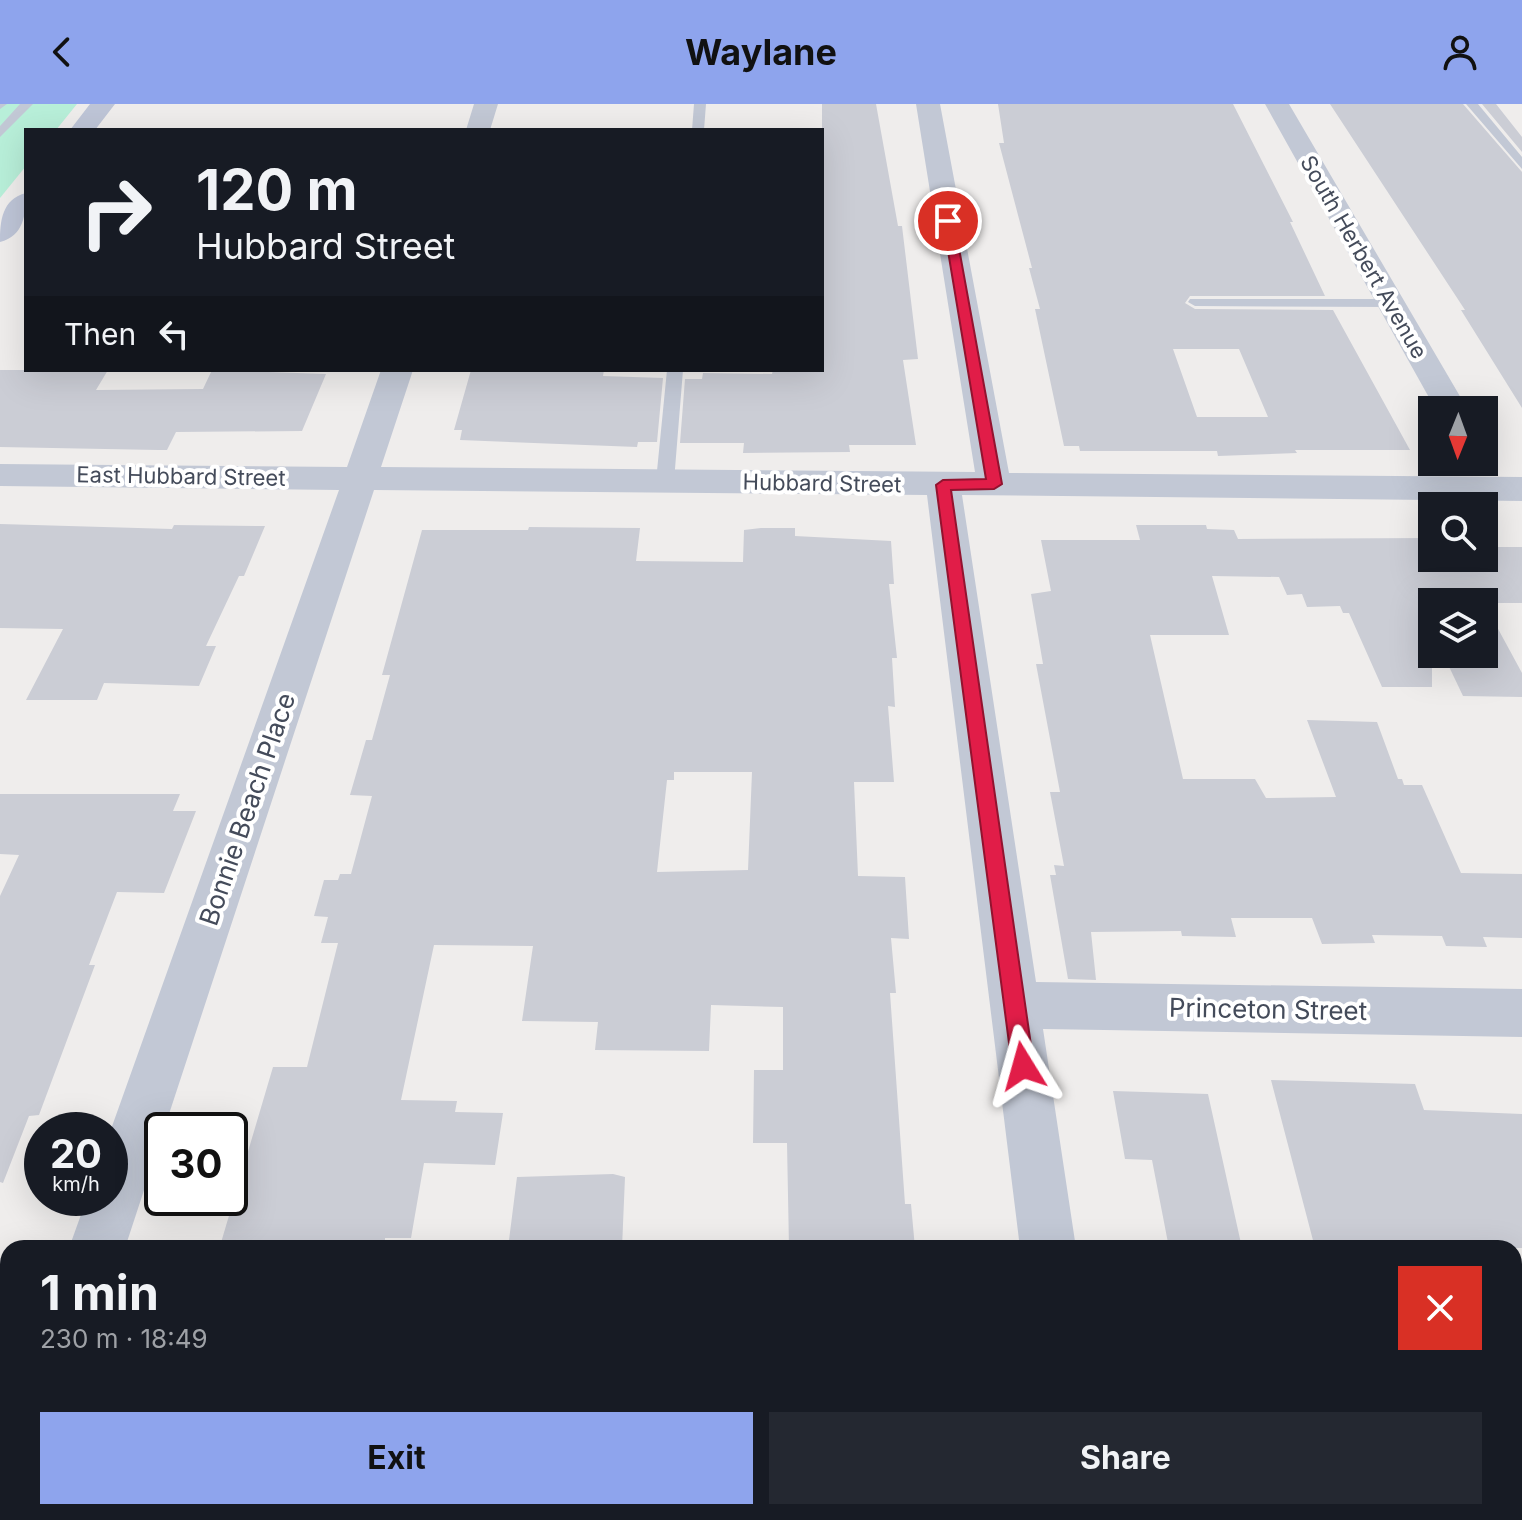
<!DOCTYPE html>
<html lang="en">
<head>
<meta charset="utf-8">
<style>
  body { margin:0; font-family:Inter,sans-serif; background:#242831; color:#f1f3f6; height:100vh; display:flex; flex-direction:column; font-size:30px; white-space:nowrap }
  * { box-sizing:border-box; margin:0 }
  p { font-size:26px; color:#9ea1a6 }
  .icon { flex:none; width:44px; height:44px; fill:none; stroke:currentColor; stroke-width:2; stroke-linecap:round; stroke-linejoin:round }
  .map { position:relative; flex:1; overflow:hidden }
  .sheet { position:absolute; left:0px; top:1136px; width:1522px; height:280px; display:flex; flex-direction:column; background:#171b24; border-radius:24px 24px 0 0; box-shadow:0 8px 32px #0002 }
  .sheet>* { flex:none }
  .top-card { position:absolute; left:24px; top:24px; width:800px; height:244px; border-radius:0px; box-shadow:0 8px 32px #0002; background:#171b24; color:#f1f3f6; overflow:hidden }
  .needle { width:52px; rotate:181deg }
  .tools { position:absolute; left:1418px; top:292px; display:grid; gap:16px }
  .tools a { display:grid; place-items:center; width:80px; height:80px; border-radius:0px; background:#171b24; box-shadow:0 8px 32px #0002; font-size:40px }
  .speed { position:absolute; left:24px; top:1008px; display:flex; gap:16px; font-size:40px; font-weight:700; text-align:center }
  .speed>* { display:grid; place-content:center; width:104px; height:104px; border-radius:50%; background:#171b24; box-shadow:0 8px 32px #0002; line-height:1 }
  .speed small { font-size:20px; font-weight:400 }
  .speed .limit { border:4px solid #111; border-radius:12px; background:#fff; color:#111 }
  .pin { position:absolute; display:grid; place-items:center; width:68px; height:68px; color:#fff; margin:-34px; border:4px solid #fff; border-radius:50%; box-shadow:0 2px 8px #0007 }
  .me { position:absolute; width:88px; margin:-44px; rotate:352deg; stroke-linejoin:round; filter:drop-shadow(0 0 6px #0008) }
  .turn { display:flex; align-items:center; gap:28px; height:168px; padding:0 40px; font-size:36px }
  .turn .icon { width:104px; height:104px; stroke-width:2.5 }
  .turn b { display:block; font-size:56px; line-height:68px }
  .then { display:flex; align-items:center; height:76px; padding:0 40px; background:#0003; gap:16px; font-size:30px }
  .round { display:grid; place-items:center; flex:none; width:84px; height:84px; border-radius:0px; background:#242831 }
  .head { display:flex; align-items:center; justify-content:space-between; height:136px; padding:0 40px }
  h1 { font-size:48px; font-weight:700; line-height:60px }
  .button { display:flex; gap:16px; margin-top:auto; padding:16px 40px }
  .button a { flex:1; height:92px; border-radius:0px; background:#8ea4ed; color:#111; font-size:32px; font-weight:700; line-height:92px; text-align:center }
  .button a+a { background:#242831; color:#f1f3f6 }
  header { display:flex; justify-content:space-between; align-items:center; height:104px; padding:0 40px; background:#8ea4ed; color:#111; font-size:36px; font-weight:700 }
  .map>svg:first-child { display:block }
  .green { fill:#b8efd9 }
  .building { fill:#cbcdd5; fill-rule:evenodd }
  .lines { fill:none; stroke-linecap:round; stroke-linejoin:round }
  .service { fill:#c2c8d5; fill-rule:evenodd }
  .minor { fill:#c2c8d5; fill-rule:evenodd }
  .secondary { fill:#bec5d7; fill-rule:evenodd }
  .route { fill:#e11d48; stroke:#92132f; stroke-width:2 }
  .labels { text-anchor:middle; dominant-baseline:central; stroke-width:8; stroke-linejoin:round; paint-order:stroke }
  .far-street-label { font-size:22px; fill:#444b5a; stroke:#fff }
  .street-label { font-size:26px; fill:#444b5a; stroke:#fff }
</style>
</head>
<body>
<header><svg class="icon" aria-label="back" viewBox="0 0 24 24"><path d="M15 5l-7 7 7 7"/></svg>Waylane<svg class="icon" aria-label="person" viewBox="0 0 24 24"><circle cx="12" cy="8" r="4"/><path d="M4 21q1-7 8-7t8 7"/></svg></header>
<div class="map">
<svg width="1522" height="1416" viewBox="0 0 1522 1416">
  <rect width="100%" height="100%" fill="#efedec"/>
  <!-- green -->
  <path class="green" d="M 0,0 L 77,0 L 56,26 L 26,26 L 26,62 L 0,94 Z"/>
  <!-- building -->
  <path class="building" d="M 822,0 L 876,0 L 898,122 L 902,122 L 918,255 L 903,256 L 916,341 L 849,341 L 850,348 L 743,349 L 744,339 L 680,339 L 685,275 L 702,275 L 703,269 L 772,270 L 773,266 L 822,266 Z
    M 998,0 L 1233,0 L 1293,118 L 1290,118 L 1325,192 L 1190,192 L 1185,199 L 1195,205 L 1333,206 L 1410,346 L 1295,346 L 1297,349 L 1218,352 L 1217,347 L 1080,347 L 1079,342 L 1064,342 L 1035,205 L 1040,205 L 1029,164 L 1032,164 L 999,39 L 1004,39 ZM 1173,245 L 1239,245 L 1268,313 L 1197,313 Z
    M 1330,0 L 1463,0 L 1522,68 L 1522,304 L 1461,206 L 1465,206 Z
    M 1482,0 L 1496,0 L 1522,33 L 1522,48 Z
    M 0,266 L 108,266 L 96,286 L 203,285 L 212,266 L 326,270 L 302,327 L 176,328 L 167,346 L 158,346 L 0,343 Z
    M 471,266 L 604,266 L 603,272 L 663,274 L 657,338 L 638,338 L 637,343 L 460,336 L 462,326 L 454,326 Z
    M 0,420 L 172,425 L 174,421 L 265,422 L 244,472 L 239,472 L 206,542 L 216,542 L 199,582 L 104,579 L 97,596 L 26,596 L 63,525 L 0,524 Z
    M 1136,421 L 1206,421 L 1207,425 L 1234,426 L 1238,435 L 1432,434 L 1432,454 L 1484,454 L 1484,443 L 1522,443 L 1522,499 L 1484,499 L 1522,569 L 1522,593 L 1463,592 L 1443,550 L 1484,550 L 1484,498 L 1432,498 L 1432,583 L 1382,583 L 1349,509 L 1343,509 L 1340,502 L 1307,503 L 1302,490 L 1287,491 L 1279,473 L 1212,472 L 1229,531 L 1150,531 L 1183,675 L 1255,675 L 1266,694 L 1336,693 L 1307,616 L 1377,618 L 1398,675 L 1402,675 L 1404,681 L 1422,681 L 1461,769 L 1522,770 L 1522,834 L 1483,833 L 1487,843 L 1446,842 L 1442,832 L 1372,831 L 1375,839 L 1322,840 L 1312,814 L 1231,814 L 1236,833 L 1182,832 L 1181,827 L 1091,828 L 1096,876 L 1068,875 L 1050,771 L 1056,771 L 1054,761 L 1064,762 L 1050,688 L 1060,688 L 1036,560 L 1043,560 L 1031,490 L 1051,487 L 1041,436 L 1140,436 Z
    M 529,423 L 640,424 L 636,457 L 743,458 L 744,426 L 761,424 L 795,424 L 795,432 L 891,437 L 894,480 L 889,480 L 897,554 L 892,554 L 895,603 L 888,602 L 894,678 L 854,678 L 858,772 L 905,773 L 909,835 L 891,834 L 896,889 L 890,889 L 905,1100 L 911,1100 L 915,1144 L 789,1144 L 787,1039 L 753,1039 L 754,966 L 783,966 L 783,903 L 711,901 L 709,947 L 595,946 L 598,918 L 522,917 L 533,842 L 434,841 L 401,996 L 457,997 L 455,1008 L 503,1009 L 495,1061 L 424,1059 L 411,1134 L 385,1134 L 385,1138 L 321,1138 L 321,1142 L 220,1142 L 273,963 L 307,963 L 338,839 L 321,839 L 328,813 L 314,812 L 324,776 L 338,776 L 340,770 L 351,770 L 372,692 L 350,691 L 366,636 L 372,636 L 390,571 L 382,571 L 422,426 L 528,426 ZM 674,668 L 752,668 L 748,766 L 657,768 L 667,676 L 674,676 Z
    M 0,690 L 180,690 L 173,707 L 196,707 L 164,789 L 117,788 L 89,861 L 95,861 L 39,1011 L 29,1012 L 3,1079 L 0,1078 L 0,792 L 19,751 L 0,750 Z
    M 1271,976 L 1415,980 L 1424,1006 L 1522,1010 L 1522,1144 L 1315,1144 Z
    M 1113,987 L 1208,990 L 1242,1144 L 1169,1144 L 1152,1056 L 1125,1055 Z
    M 613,1070 L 625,1073 L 622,1144 L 508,1144 L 517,1073 Z"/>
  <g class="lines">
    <!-- service -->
    <path class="service" d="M 0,0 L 7,0 L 0,5 Z
      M 20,0 L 33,0 L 0,33 L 0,22 Z
      M 694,0 L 706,0 L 704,26 L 692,26 Z
      M 1466,0 L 1478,0 L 1522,53 L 1522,65 Z
      M 1190,195 L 1390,195 L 1397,199 L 1390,203 L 1195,202 L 1188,198 Z
      M 667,266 L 683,266 L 674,377 L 665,383 L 656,377 Z"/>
    <!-- minor -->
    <path class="minor" d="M 474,0 L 498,0 L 490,26 L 466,26 Z
      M 916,0 L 940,0 L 1009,369 L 1522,373 L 1522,397 L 962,391 L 1036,878 L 1522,885 L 1522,933 L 1043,925 L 1076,1144 L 1020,1144 L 927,391 L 374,386 L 125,1144 L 69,1144 L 87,1094 L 110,1094 L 110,1028 L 339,386 L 0,382 L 0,360 L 347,363 L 381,266 L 413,266 L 381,363 L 975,368 Z
      M 1265,0 L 1289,0 L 1468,306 L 1436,306 Z
      M 8,1371 L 8,1408 L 38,1408 L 35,1416 L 0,1416 L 0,1375 Z
      M 1052,1408 L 1116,1408 L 1117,1416 L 1053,1416 Z"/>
    <!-- secondary -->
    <path class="secondary" d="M 90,0 L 115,0 L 95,26 L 70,26 Z
      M 26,89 C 26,110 24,132 0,138 C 0,117 2,95 26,89 Z"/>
  </g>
  <!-- route -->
  <path class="route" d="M 948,113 L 954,117 L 1002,380 L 994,385 L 951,386 L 1034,962 L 1030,969 L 1023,972 L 1016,969 L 1012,962 L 936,381 L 943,376 L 986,375 L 943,117 Z"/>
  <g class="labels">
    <!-- far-street labels -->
    <g class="far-street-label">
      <text transform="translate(1364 153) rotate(60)">South Herbert Avenue</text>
      <text transform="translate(181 372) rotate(1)">East Hubbard Street</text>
      <text transform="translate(822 379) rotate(1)">Hubbard Street</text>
    </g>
    <!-- street labels -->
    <g class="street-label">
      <text transform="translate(247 705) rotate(-71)">Bonnie Beach Place</text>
      <text transform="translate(1268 905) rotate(1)">Princeton Street</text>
    </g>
  </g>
</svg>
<div class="tools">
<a><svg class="needle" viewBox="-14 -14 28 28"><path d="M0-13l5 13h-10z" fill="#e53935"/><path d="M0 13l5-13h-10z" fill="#9ea1a6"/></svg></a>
<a><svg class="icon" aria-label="search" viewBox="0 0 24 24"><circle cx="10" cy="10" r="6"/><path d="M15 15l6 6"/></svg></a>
<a><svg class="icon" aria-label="layers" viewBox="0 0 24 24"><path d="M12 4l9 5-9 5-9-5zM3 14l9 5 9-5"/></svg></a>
</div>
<div class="speed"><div>20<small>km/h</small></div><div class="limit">30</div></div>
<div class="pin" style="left:948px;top:117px;background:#d93025"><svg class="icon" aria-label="arrive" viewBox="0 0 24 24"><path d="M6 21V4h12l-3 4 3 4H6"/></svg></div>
<svg class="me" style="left:1023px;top:962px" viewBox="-20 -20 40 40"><path d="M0-17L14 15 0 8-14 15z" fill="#e11d48" stroke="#fff" stroke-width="4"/></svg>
<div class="top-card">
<div class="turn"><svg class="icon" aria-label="right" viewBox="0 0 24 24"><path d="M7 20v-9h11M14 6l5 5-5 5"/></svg><div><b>120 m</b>Hubbard Street</div></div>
<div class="then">Then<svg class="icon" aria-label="left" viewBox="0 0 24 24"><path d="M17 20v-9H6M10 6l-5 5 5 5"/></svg></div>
</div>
<section class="sheet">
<div class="head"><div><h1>1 min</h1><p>230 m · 18:49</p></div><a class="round" style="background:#d93025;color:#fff"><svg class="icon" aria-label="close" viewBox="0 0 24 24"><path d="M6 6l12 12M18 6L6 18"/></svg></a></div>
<div class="button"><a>Exit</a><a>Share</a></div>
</section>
</div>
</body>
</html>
